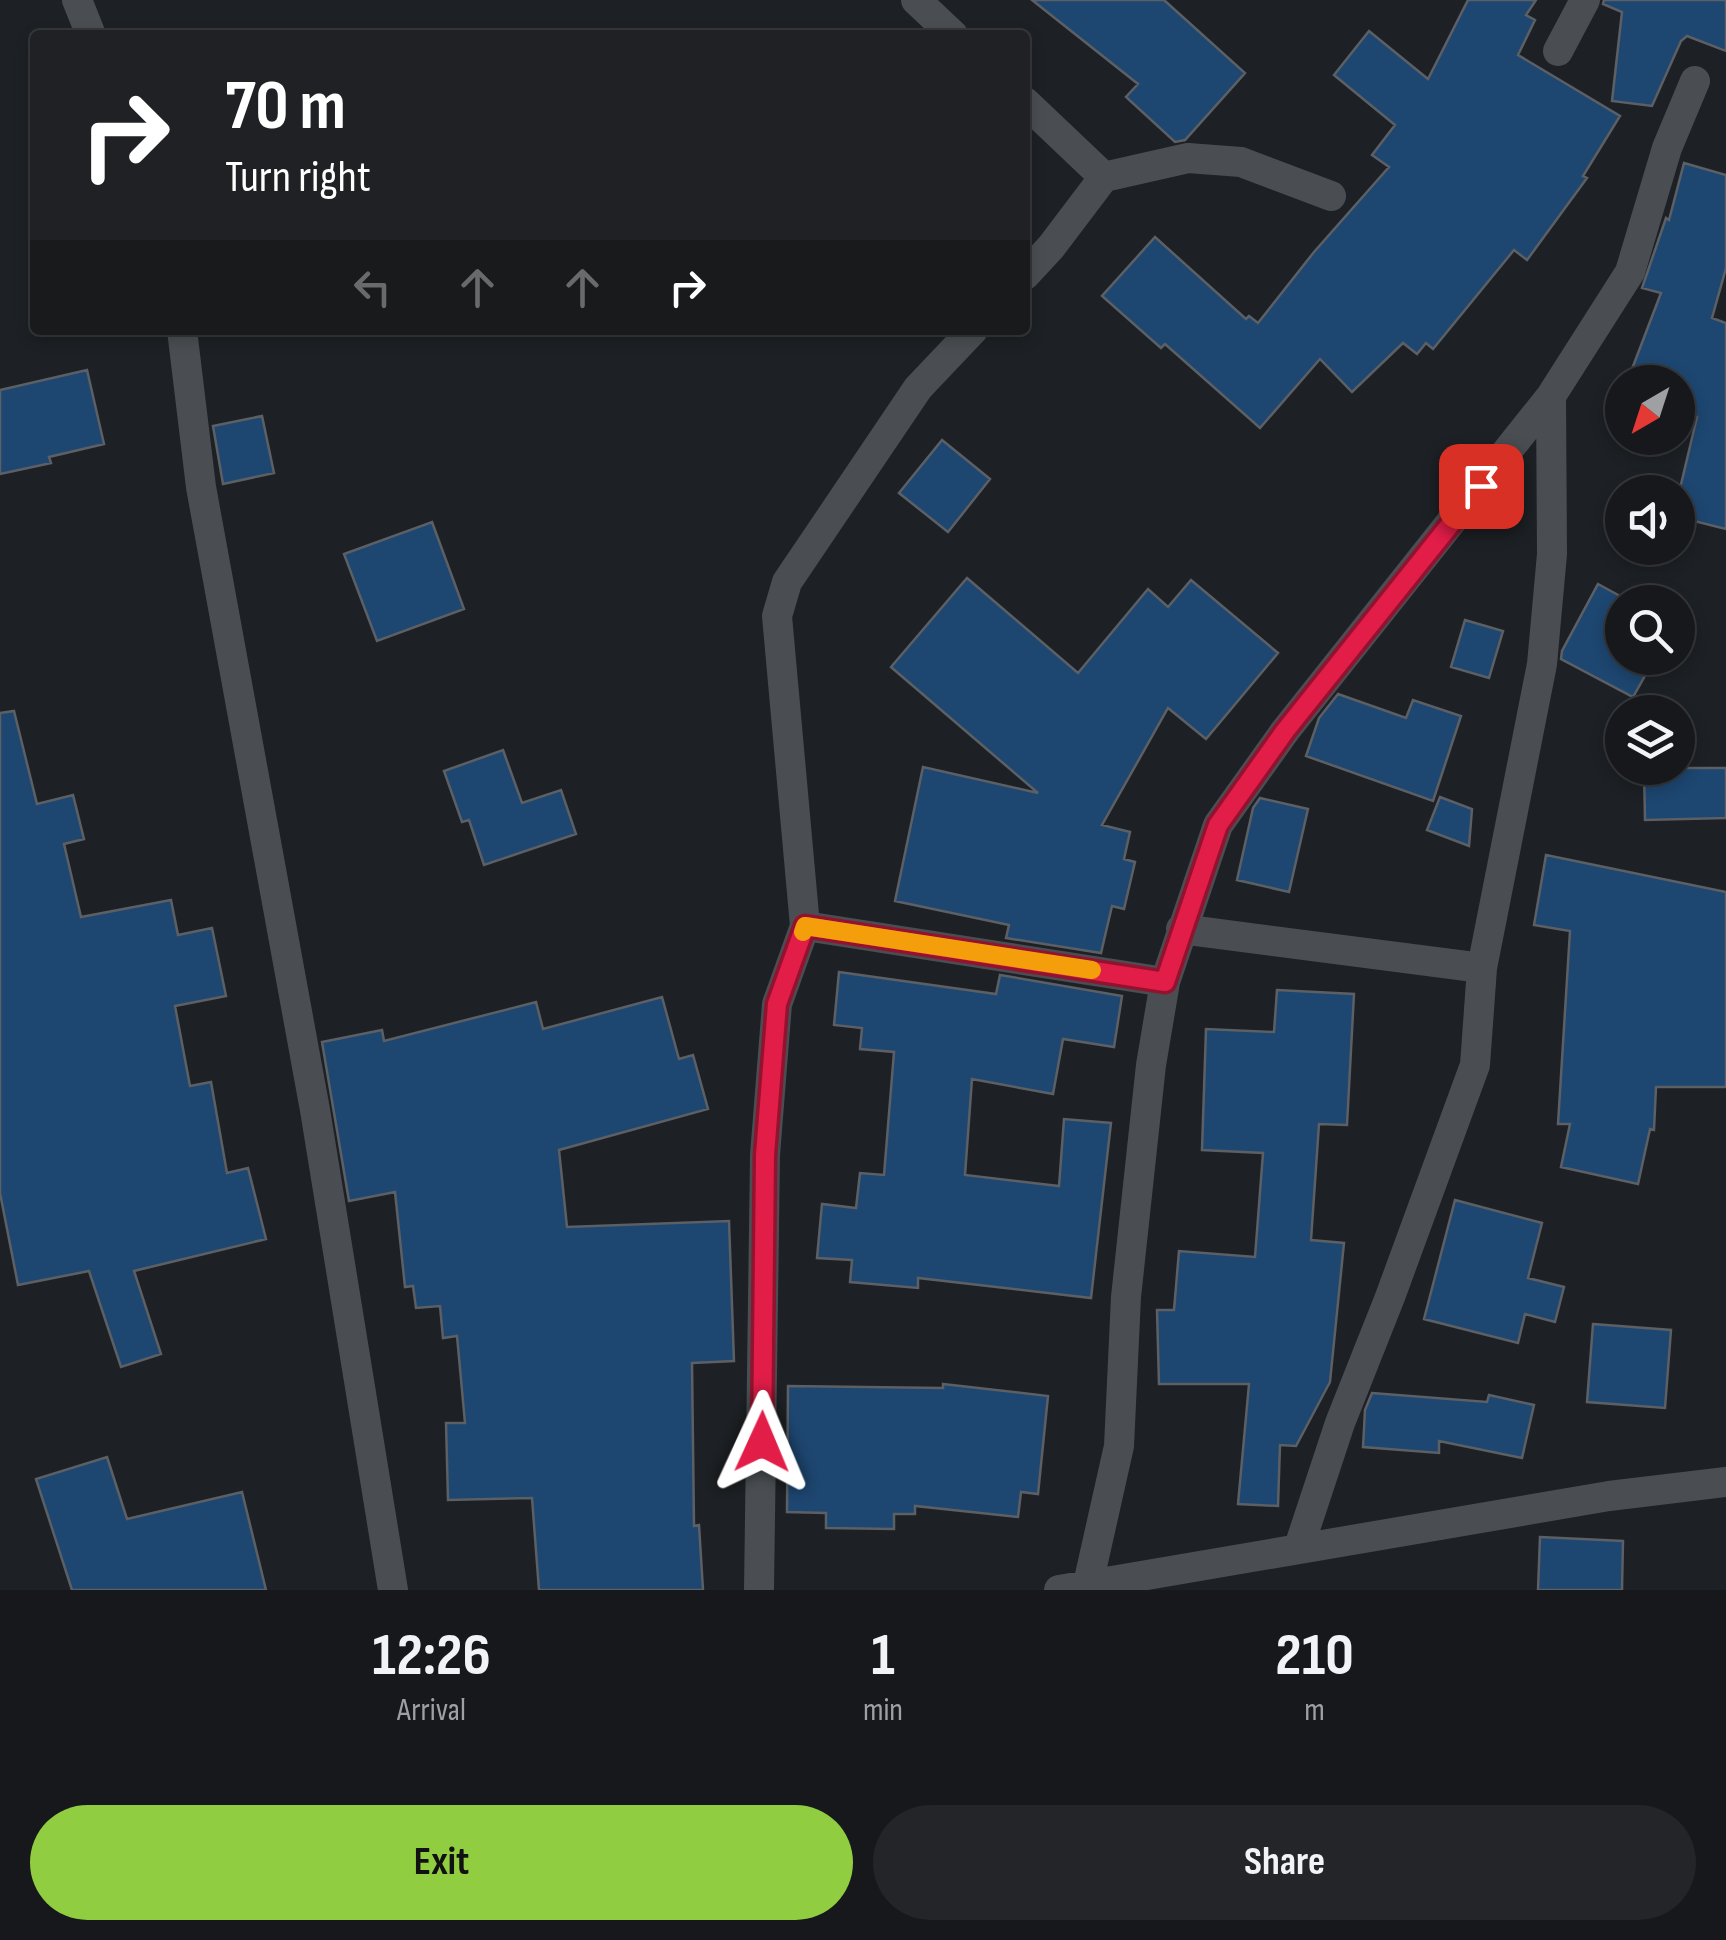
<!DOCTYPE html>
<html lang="en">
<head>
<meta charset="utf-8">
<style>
  body { margin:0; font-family:"Sofia Sans Condensed",sans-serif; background:#232528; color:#f1f3f6; height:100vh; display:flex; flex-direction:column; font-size:38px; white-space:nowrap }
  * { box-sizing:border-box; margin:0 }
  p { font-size:32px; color:#9ea0a3 }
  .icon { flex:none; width:55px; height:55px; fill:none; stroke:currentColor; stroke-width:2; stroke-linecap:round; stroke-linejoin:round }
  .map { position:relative; height:1590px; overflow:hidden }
  .drawer { display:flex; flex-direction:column; background:#16181b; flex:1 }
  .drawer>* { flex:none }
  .top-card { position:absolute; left:30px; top:30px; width:1000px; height:305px; border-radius:10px; box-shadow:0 5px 15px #0003,0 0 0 2px #35373a; background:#202124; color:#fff; overflow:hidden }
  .needle { width:65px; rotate:219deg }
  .fabs { position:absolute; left:1605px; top:365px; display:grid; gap:20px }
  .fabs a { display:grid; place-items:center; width:90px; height:90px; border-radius:50%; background:#16181b; box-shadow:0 5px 15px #0003,0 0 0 2px #35373a; font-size:50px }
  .pin { position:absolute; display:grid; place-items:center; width:85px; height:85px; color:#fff; margin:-42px; border-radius:20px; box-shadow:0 5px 15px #0006 }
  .me { position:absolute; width:110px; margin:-55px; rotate:1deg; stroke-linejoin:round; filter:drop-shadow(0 0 8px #0008) }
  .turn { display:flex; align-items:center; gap:35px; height:210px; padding:0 30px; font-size:45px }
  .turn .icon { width:130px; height:130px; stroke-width:2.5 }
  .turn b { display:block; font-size:70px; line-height:85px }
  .lanes { display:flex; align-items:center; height:95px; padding:0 30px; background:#0003; justify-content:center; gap:50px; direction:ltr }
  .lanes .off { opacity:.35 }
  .eta { display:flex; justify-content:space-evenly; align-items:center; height:170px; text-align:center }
  .eta b { font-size:60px; font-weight:700; line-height:70px }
  .cta { display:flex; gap:20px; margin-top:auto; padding:20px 30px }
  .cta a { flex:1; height:115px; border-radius:60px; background:#90cd41; color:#111; font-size:40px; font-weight:700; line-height:115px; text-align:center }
  .cta a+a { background:#232528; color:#f1f3f6 }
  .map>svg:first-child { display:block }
  .building { fill:#1d4670; stroke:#5c5f64; stroke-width:2.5 }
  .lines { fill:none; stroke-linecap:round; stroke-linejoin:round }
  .minor { stroke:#4a4e52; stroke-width:30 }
  .route-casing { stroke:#92132f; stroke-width:25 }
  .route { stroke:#e11d48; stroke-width:18 }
  .slow { stroke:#f59e0b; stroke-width:18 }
</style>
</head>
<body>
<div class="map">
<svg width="1726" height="1590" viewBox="0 0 1726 1590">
  <rect width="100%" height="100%" fill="#1d2024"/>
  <!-- building -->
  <path class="building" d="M 1032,0 L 1164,0 L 1245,73 L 1185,140 L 1175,142 L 1126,97 L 1138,84 Z
    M 1468,0 L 1536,0 L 1526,15 L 1535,20 L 1518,55 L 1620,116 L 1583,176 L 1587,178 L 1527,260 L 1514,250 L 1433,349 L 1426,343 L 1417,354 L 1403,343 L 1352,392 L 1320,359 L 1260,428 L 1165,344 L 1161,348 L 1102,296 L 1155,237 L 1246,319 L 1249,316 L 1258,323 L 1314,252 L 1389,167 L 1372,155 L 1395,125 L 1334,75 L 1369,31 L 1428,79 Z
    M 1604,0 L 1726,0 L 1726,51 L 1687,36 L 1681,41 L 1652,106 L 1612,101 L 1622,12 L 1603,4 Z
    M 1684,163 L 1726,175 L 1726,268 L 1712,318 L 1726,323 L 1726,529 L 1678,517 L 1678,497 L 1697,417 L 1678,409 L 1678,382 L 1627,382 L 1661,293 L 1642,288 L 1666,218 L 1669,220 Z
    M 87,370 L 104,444 L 49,457 L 51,463 L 0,474 L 0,390 Z
    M 262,416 L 274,473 L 223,484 L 213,426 Z
    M 942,440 L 990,479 L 948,532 L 899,493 Z
    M 432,522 L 464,609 L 377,641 L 344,554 Z
    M 967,578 L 1078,673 L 1148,589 L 1168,607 L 1191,580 L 1278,653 L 1206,739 L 1168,708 L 1102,825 L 1130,832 L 1124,859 L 1135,862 L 1124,909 L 1112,906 L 1101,953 L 1006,938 L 1009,925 L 895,901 L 923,767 L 1038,793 L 891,667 Z
    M 1598,584 L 1631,602 L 1622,602 L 1622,658 L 1655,658 L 1633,697 L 1561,659 L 1562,651 Z
    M 1465,620 L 1503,631 L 1489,678 L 1451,667 Z
    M 1338,694 L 1406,718 L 1413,700 L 1461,716 L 1433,801 L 1306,756 L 1319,718 Z
    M 14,711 L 37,804 L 73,795 L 84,839 L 64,844 L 81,917 L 171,900 L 178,935 L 212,928 L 226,996 L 175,1006 L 190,1086 L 211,1082 L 227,1173 L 248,1168 L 266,1239 L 134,1271 L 161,1354 L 121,1367 L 89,1271 L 18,1285 L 0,1193 L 0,713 Z
    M 503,750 L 522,803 L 561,790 L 576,834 L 484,865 L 469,820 L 462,822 L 444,771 Z
    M 1644,768 L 1726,768 L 1726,818 L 1645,820 Z
    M 1440,797 L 1472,809 L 1469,846 L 1427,830 Z
    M 1260,798 L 1308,809 L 1289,892 L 1237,880 L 1253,808 Z
    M 1546,855 L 1726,892 L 1726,1087 L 1656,1087 L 1654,1130 L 1650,1129 L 1638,1184 L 1561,1167 L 1570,1124 L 1558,1124 L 1570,931 L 1534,925 Z
    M 839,972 L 996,994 L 1000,975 L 1122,996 L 1114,1047 L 1063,1039 L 1053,1094 L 972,1079 L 965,1175 L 1059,1186 L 1064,1119 L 1111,1123 L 1091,1298 L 918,1278 L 918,1288 L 850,1282 L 852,1260 L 817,1258 L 822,1204 L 856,1208 L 860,1173 L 884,1175 L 894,1052 L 860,1049 L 862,1028 L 834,1025 Z
    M 1277,990 L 1354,994 L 1347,1125 L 1319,1124 L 1311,1240 L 1344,1243 L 1330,1382 L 1296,1446 L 1280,1445 L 1278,1506 L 1238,1504 L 1249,1384 L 1159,1384 L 1157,1310 L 1174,1310 L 1179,1251 L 1255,1257 L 1263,1153 L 1202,1150 L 1206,1029 L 1274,1032 Z
    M 662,997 L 679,1059 L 693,1055 L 708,1109 L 559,1150 L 567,1227 L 729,1221 L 734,1361 L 692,1363 L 694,1526 L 699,1525 L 703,1590 L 539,1590 L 532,1498 L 448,1500 L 446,1423 L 465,1423 L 457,1336 L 443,1338 L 440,1306 L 416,1308 L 413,1286 L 405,1287 L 395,1192 L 349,1201 L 322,1042 L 382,1030 L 384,1041 L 536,1002 L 543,1029 Z
    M 1455,1200 L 1542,1223 L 1528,1278 L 1564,1287 L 1555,1322 L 1525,1314 L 1518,1343 L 1424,1319 Z
    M 1593,1324 L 1671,1330 L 1665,1408 L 1587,1402 Z
    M 943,1384 L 1048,1396 L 1038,1494 L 1021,1492 L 1018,1517 L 915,1506 L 915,1514 L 894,1514 L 894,1529 L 826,1528 L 826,1513 L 787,1512 L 788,1386 L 943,1388 Z
    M 1372,1393 L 1487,1402 L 1489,1395 L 1534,1405 L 1522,1458 L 1439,1441 L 1439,1453 L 1363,1447 L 1365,1410 Z
    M 107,1457 L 127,1519 L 242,1492 L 266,1590 L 72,1590 L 36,1479 Z
    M 1540,1537 L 1623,1541 L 1622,1590 L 1538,1590 Z"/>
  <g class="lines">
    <!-- minor -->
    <path class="minor" d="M 77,0 L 91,35
      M 916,0 L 953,35
      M 1558,51 L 1585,0
      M 1025,102 L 1104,177
      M 1025,275 L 1051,247 L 1104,177 L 1188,158 L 1241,162 L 1331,196
      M 182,330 L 201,487 L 315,1110 L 393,1590
      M 805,926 L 1165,982
      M 1181,929 L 1482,968
      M 1299,1547 L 1340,1423 L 1390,1297 L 1475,1065 L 1482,968 L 1542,664 L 1552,554 L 1551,396
      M 1088,1584 L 1119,1446 L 1126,1297 L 1151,1065 L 1165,982 L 1218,825 L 1285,731 L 1551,396 L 1630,272 L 1667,148 L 1695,81
      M 759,1590 L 765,1155 L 777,1004 L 805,926 L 777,616 L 787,582 L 918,388 L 973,330
      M 1059,1590 L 1609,1496 L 1726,1482"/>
  </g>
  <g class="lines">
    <!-- route casing -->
    <g class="route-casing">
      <path id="route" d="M 762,1442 L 765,1155 L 777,1004 L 805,926 L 1165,982 L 1218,825 L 1285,731 L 1481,486"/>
    </g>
    <!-- route -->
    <use href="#route" class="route"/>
    <!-- slow -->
    <path class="slow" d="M 803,932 L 805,926 L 1092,970"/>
  </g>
</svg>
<div class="fabs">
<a><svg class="needle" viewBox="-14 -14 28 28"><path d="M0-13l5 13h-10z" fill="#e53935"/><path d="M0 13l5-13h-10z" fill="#9ea0a3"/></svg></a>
<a><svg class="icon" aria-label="sound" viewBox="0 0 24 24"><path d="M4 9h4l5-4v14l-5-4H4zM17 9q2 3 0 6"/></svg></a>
<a><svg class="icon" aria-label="search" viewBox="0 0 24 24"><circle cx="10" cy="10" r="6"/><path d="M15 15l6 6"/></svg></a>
<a><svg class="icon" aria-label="layers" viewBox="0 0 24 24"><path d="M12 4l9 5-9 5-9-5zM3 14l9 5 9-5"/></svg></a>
</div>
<div class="pin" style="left:1481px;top:486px;background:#d93025"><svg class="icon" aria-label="arrive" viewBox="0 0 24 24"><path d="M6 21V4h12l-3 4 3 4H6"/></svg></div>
<svg class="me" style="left:762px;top:1442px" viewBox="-20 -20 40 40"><path d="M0-17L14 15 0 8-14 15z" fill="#e11d48" stroke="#fff" stroke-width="4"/></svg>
<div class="top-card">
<div class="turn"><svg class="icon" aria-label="right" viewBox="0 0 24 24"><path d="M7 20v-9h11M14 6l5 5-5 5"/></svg><div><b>70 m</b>Turn right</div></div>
<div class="lanes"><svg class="icon off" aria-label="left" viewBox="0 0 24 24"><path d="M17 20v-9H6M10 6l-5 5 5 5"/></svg><svg class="icon off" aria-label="ahead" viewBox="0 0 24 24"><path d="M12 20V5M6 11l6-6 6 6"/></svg><svg class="icon off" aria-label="ahead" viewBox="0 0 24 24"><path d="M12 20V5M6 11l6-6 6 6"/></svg><svg class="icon" aria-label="right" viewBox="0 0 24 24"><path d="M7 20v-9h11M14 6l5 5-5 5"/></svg></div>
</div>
</div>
<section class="drawer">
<div class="eta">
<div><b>12:26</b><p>Arrival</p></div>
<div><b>1</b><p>min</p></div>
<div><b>210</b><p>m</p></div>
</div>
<div class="cta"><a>Exit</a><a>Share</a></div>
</section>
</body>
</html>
